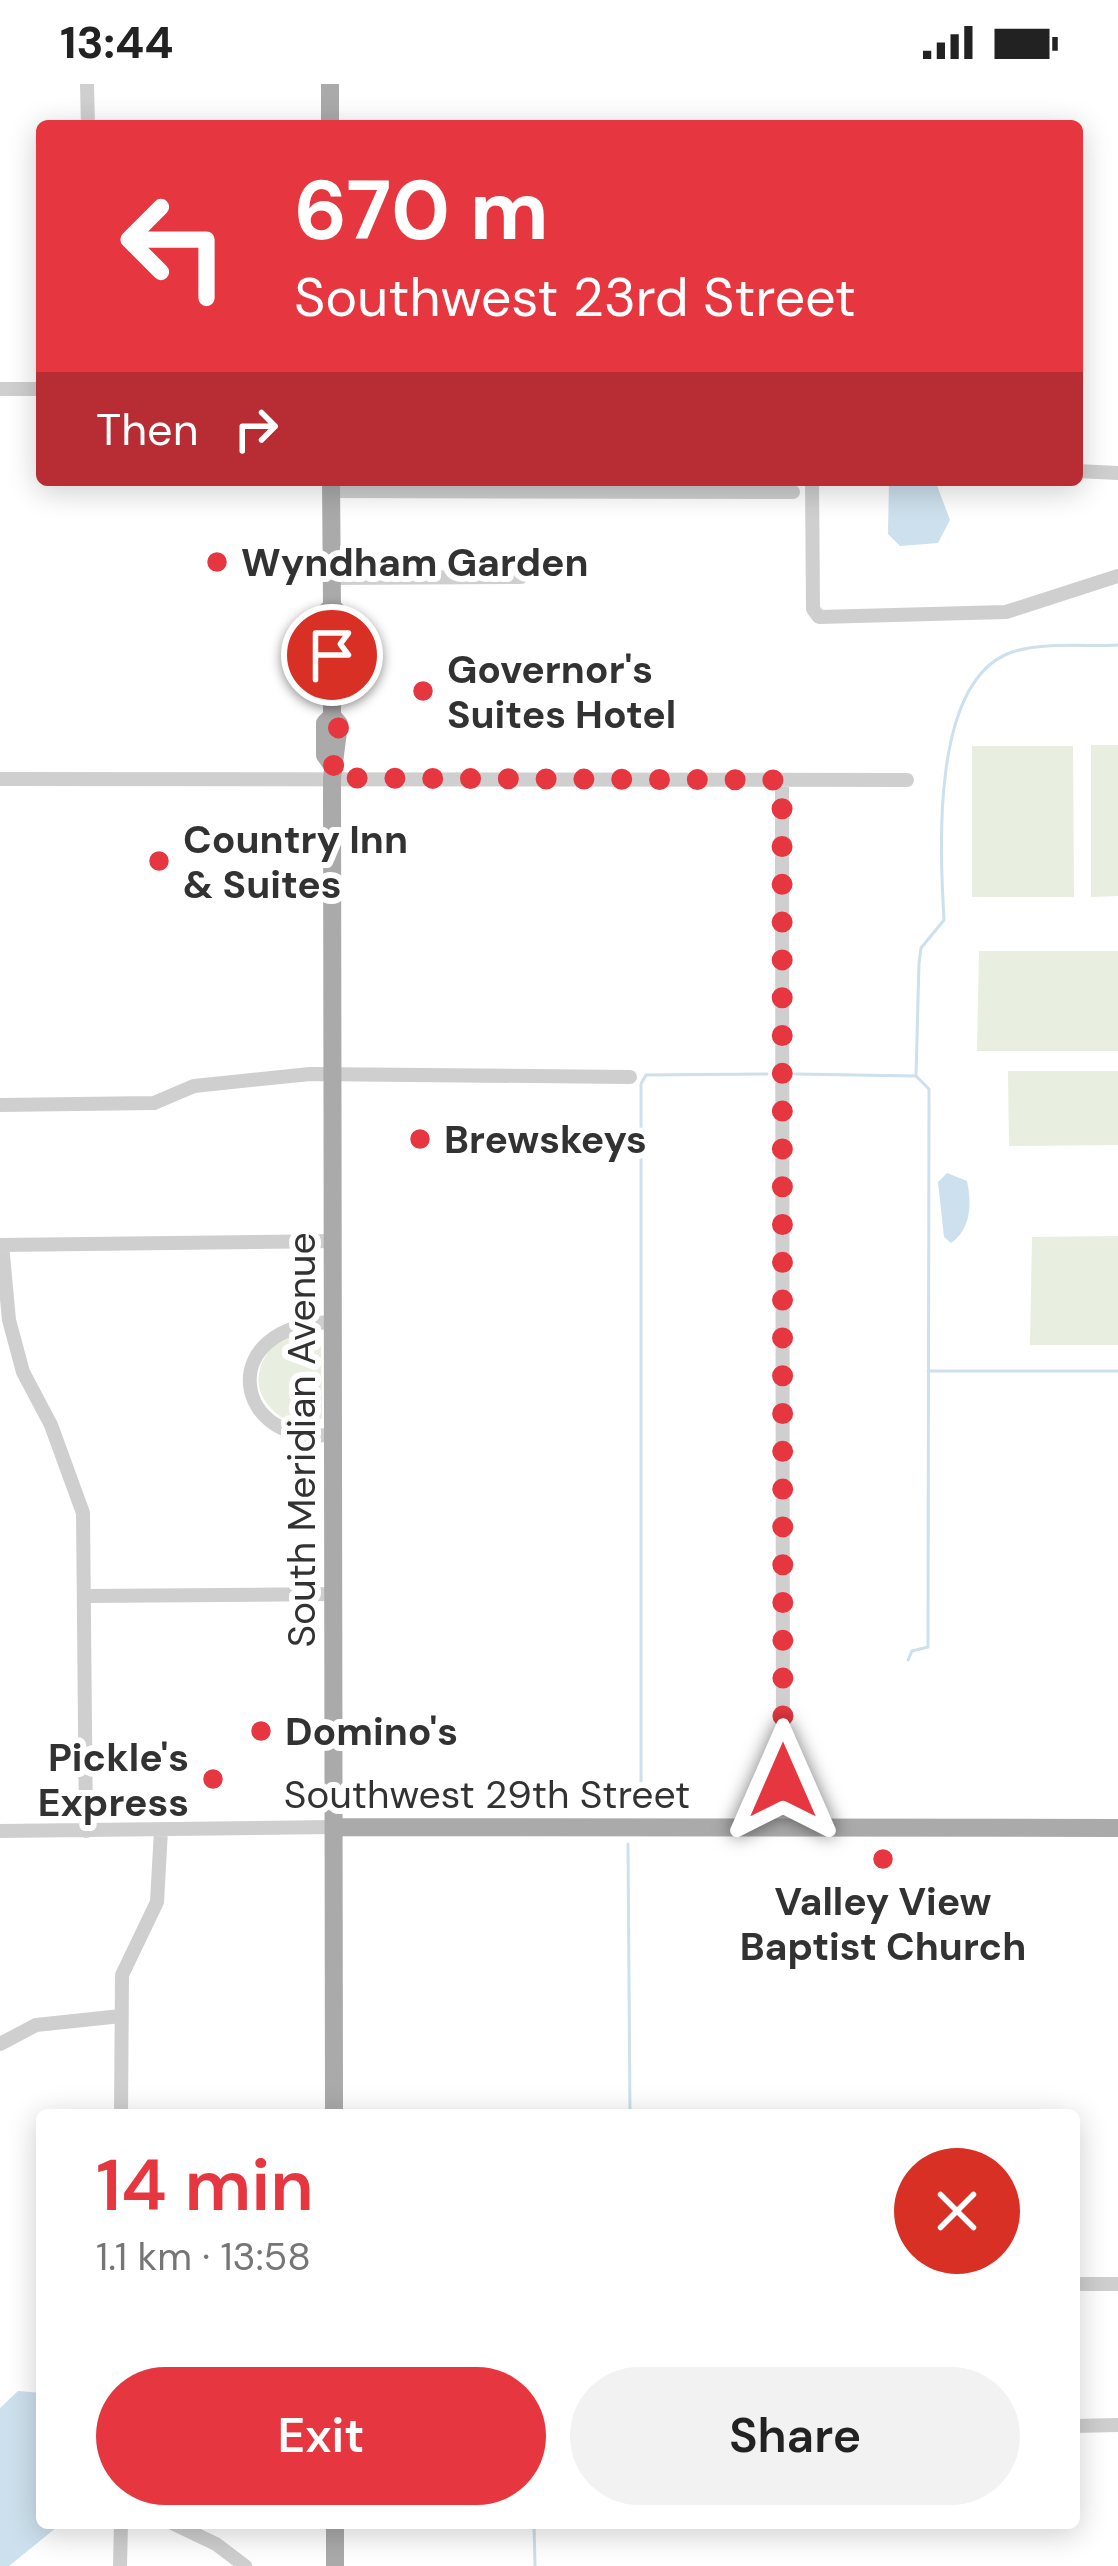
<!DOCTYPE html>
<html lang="en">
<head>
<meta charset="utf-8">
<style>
  body { margin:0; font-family:"DM Sans",sans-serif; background:#f2f2f2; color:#222; height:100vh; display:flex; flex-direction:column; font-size:45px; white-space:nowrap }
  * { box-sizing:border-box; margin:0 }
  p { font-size:39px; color:#767676 }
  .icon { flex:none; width:66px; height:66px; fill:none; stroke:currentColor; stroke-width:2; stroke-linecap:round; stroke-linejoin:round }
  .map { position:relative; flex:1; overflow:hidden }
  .drawer { position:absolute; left:36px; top:2025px; width:1044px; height:420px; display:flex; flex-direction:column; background:#fff; border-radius:12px; box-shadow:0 6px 30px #0003 }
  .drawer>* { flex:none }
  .guide { position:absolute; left:36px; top:36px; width:1047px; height:366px; border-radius:12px; box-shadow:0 6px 30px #0003; background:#e63741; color:#fff; overflow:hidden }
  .pin { position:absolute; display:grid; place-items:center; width:102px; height:102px; color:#fff; margin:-51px; border:6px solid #fff; border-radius:50%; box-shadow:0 3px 12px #0007 }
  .me { position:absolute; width:132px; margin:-66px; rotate:0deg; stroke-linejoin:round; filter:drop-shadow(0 0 9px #0008) }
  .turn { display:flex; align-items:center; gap:42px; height:252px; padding:0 60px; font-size:54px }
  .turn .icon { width:156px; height:156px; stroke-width:2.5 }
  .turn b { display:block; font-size:84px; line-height:102px }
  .then { display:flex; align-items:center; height:114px; padding:0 60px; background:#0003; gap:24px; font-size:45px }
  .round { display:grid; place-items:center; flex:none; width:126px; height:126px; border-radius:63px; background:#f2f2f2 }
  .headline { display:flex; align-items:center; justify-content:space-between; height:204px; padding:0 60px }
  h1 { font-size:72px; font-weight:600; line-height:90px; color:#e63741 }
  .action { display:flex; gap:24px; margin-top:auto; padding:24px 60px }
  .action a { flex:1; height:138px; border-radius:72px; background:#e63741; color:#fff; font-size:48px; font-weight:600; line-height:138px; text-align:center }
  .action a+a { background:#f2f2f2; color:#222 }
  .status { display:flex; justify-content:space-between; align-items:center; height:84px; padding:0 60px; background:#fff; direction:ltr }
  .status svg { height:33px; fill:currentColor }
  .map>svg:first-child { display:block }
  .green { fill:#e8eee0 }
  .water { fill:#cde0ed }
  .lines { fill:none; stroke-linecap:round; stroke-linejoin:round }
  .stream { stroke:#cde0ed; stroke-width:3 }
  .minor { stroke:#cfcfcf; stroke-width:14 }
  .major { stroke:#aaa; stroke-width:18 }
  .route { stroke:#e63741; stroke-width:21; stroke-dasharray:0 37.8 }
  .poi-dot { fill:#e63741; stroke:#fff; stroke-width:4.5 }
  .labels { text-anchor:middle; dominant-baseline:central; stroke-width:12; stroke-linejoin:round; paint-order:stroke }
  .poi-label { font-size:39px; font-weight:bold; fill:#323232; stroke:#fff; text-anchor:start }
  .street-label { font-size:39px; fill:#323232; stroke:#fff }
</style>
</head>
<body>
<div class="status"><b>13:44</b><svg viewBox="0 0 49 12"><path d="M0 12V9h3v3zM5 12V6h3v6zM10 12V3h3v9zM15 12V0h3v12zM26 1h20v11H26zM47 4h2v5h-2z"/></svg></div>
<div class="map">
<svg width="1118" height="2482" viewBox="0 0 1118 2482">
  <rect width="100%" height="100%" fill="#fff"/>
  <!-- green -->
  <path class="green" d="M 1091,661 L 1118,661 L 1118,812 L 1091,813 Z
    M 972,662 L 1073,662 L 1074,813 L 972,813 Z
    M 979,867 L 1118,867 L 1118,967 L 977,967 Z
    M 1008,987 L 1118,987 L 1118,1061 L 1009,1062 Z
    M 1118,1152 L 1118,1261 L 1030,1261 L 1032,1153 Z
    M 312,1246 L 321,1258 L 322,1334 L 306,1346 C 260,1328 240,1294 280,1254 Z"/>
  <!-- water -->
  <path class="water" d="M 889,396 L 935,396 L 950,436 L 938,459 L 900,462 L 888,450 Z
    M 947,1089 L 967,1097 C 972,1120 971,1145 951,1159 L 944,1153 L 938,1098 Z
    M 18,2307 L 42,2309 L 42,2439 L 62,2439 L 9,2482 L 0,2482 L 0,2324 Z"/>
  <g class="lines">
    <!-- stream -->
    <path class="stream" d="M 795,990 L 915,992
      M 928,1287 L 1118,1287
      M 908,1576 L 912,1567 L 928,1563 L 929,1005 L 916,992 L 919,879 L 921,864 L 944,836 C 940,766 931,603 1007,570 C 1038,557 1085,563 1118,561
      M 641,1728 L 641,1000 L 646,991 L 767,990
      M 628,1760 L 630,2031
      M 534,2439 L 535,2482"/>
    <!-- minor -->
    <path class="minor" d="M 87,0 L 88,42
      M 0,305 L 42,305
      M 1077,387 L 1118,389
      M 812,396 L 813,525 L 819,533 L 1006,528 L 1118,492
      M 331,407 L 793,408
      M 332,494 L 521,493
      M 0,695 L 907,696
      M 782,696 L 783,1744
      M 0,1021 L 154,1019 L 194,1002 L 310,990 L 630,993
      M 0,1161 L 334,1157
      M 2,1161 L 9,1236 L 23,1288 L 51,1341 L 83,1429 L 86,1747
      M 334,1238 C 210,1240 234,1367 334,1350
      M 87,1512 L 335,1510
      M 0,1747 L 334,1743
      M 0,1960 L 36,1941 L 121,1932
      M 121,2031 L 122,1891 L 157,1818 L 161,1746
      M 1074,2200 L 1118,2200
      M 1074,2342 L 1118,2341
      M 172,2439 L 216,2460 L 245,2482
      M 120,2482 L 121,2439"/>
    <!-- major -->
    <path class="major" d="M 330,0 L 330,42
      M 331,396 L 332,522 L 324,530 L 324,562 L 332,571
      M 332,522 L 339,530 L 339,562 L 332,571 L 332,632 L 325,639 L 325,671 L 332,681
      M 332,632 L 339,640 L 332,694 L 334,2031
      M 334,1743 L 1118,1744
      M 335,2439 L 335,2482"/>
  </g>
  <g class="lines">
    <!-- route -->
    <path class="route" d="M 332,571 L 332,632 L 339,640 L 332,694 L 782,696 L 783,1697"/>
  </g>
  <!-- markers -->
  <g class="poi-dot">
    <circle cx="217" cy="478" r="12"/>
    <circle cx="423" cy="607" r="12"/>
    <circle cx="159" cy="777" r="12"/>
    <circle cx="420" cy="1055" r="12"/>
    <circle cx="261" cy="1647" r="12"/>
    <circle cx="213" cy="1695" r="12"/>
    <circle cx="883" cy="1775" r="12"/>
  </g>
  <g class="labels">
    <!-- poi labels -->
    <g class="poi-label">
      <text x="241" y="478">Wyndham Garden</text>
      <text x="447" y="585">Governor's<tspan x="447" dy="45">Suites Hotel</tspan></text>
      <text x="183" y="755">Country Inn<tspan x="183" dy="45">&amp; Suites</tspan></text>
      <text x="444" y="1055">Brewskeys</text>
      <text x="285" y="1647">Domino's</text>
      <text x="189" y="1673" text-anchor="end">Pickle's<tspan x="189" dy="45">Express</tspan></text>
      <text x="883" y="1817" text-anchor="middle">Valley View<tspan x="883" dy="45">Baptist Church</tspan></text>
    </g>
    <!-- street labels -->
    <g class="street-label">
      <text transform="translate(301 1356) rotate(-90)">South Meridian Avenue</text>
      <text x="487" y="1710">Southwest 29th Street</text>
    </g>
  </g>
</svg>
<div class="pin" style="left:332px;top:571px;background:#d93025"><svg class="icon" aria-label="arrive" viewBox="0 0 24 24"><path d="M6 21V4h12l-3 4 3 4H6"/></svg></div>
<svg class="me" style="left:783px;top:1697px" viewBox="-20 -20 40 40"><path d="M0-17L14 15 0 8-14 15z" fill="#e63741" stroke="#fff" stroke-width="4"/></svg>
<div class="guide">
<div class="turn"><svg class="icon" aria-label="left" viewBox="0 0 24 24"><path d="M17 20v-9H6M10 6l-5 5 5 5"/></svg><div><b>670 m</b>Southwest 23rd Street</div></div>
<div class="then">Then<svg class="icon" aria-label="right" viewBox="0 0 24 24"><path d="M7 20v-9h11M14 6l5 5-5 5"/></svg></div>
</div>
<section class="drawer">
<div class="headline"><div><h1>14 min</h1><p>1.1 km · 13:58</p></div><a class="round" style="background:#d93025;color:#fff"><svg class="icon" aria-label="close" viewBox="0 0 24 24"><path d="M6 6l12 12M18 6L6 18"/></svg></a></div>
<div class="action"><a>Exit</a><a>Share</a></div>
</section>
</div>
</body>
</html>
